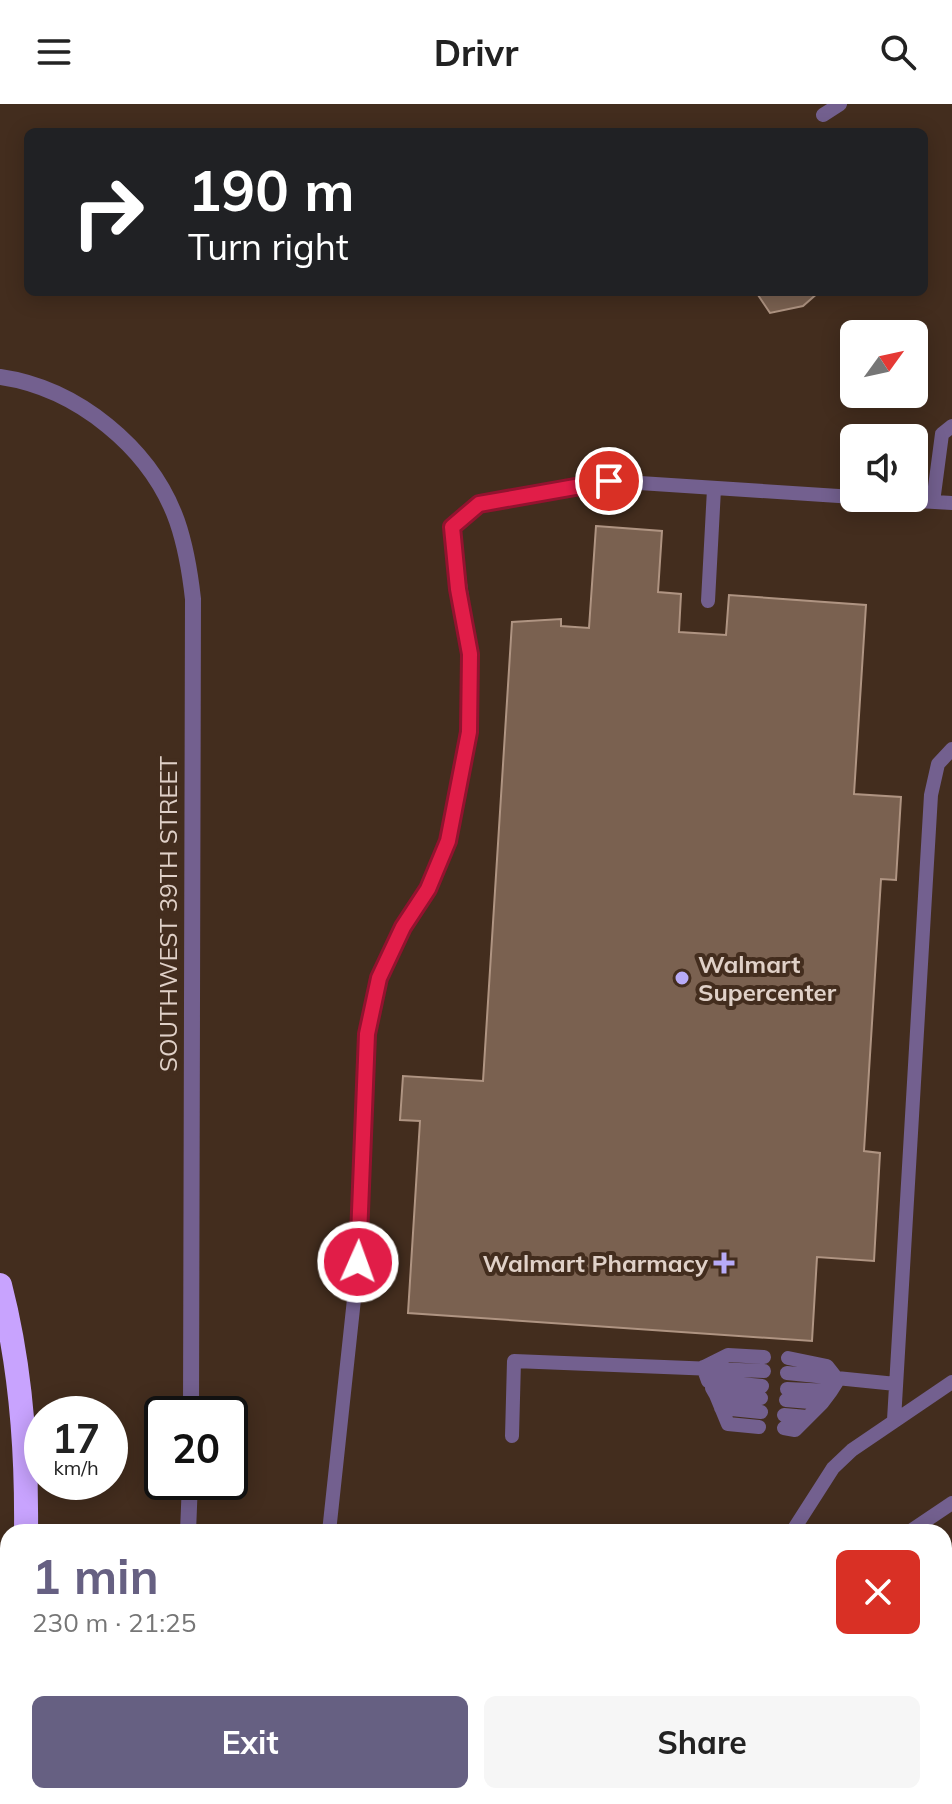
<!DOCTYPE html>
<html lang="en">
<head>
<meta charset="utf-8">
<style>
  body { margin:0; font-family:Mulish,sans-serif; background:#f6f6f6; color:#222; height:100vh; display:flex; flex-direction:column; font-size:30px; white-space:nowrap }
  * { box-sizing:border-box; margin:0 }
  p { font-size:26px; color:#767676 }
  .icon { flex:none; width:44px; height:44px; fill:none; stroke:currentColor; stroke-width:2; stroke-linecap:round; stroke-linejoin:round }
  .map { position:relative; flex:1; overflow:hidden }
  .details { position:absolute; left:0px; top:1420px; width:952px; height:280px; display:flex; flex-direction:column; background:#fff; border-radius:24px 24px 0 0; box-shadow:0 4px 20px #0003 }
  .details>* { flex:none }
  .guide { position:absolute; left:24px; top:24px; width:904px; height:168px; border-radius:12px; box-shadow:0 4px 20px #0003; background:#202124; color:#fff; overflow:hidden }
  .needle { width:52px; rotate:57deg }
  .controls { position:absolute; left:840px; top:216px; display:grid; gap:16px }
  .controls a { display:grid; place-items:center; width:88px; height:88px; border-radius:12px; background:#fff; box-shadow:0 4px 20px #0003; font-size:40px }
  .speed { position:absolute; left:24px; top:1292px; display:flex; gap:16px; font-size:40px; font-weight:700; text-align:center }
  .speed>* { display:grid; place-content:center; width:104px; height:104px; border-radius:50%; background:#fff; box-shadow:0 4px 20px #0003; line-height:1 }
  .speed small { font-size:20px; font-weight:400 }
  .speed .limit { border:4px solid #111; border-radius:12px; background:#fff; color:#111 }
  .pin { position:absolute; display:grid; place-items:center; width:68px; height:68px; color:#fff; margin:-34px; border:4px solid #fff; border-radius:50%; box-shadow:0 2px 8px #0007 }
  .me { position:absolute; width:88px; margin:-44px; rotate:2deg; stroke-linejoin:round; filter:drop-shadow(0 0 6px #0008) }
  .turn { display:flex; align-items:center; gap:28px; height:168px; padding:0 32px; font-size:36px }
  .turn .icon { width:104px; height:104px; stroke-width:2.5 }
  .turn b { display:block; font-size:56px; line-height:68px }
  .round { display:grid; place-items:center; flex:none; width:84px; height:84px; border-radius:12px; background:#f6f6f6 }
  .head { display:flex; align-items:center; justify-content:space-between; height:136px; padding:0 32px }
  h1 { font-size:48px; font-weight:700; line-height:60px; color:#666082 }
  .primary-button { display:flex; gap:16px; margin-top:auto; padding:16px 32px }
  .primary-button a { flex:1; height:92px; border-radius:12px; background:#666082; color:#fff; font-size:32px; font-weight:700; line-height:92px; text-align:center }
  .primary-button a+a { background:#f6f6f6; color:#222 }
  header { display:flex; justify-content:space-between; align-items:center; height:104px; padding:0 32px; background:#fff; font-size:36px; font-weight:700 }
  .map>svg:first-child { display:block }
  .building { fill:#7a6150; stroke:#af9482; stroke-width:2 }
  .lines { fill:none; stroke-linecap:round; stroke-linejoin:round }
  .lane { stroke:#73608f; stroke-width:14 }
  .street { stroke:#73608f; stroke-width:16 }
  .highway { stroke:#c8a3fe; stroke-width:24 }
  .route-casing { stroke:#92132f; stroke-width:20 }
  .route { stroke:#e11d48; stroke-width:14 }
  .poi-dot { fill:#b8abf7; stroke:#432d1e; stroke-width:3 }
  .labels { text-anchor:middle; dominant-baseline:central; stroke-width:8; stroke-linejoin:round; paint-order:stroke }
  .street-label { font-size:24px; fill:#e0d1c8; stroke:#432d1e }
  .poi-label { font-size:24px; font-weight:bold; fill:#e0d1c8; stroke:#432d1e; text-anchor:start }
</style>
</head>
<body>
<header><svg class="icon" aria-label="menu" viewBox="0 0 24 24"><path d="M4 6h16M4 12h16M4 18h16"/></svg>Drivr<svg class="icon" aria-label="search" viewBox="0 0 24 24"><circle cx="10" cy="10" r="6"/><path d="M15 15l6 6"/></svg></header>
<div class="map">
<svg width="952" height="1700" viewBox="0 0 952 1700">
  <rect width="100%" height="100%" fill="#432d1e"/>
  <!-- building -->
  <path class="building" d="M 756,188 L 819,188 L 803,202 L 770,209 Z
    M 596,422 L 662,427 L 658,488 L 681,490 L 679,528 L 726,531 L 729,491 L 866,501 L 854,690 L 901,693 L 896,776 L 881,775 L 864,1047 L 880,1049 L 874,1157 L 817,1153 L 812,1237 L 408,1209 L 420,1017 L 400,1016 L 403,972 L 483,977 L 512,518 L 561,515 L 561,522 L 589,524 Z
    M 952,1463 L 952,1503 L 944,1491 L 944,1468 Z
    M 284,1692 L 378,1692 L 384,1700 L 277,1700 Z"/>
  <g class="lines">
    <!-- lane -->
    <path class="lane" d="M 823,11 L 840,0
      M 867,394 L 952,399
      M 933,398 L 942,330 L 952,322
      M 708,497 L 714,385
      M 788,1254 L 827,1262 L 838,1276
      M 703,1263 L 708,1277 L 762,1282
      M 704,1263 L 728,1251 L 764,1253
      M 787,1269 L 896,1280
      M 712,1284 L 716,1291 L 761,1294
      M 787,1285 L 831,1287 L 838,1276
      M 716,1291 L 728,1320 L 759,1323
      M 786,1296 L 822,1299 L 831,1287
      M 721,1304 L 761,1308
      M 784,1311 L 807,1313
      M 894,1316 L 931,691 L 938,660 L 952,645
      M 784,1324 L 795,1326 L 822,1299
      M 512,1332 L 514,1257 L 764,1267
      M 329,1428 L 358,1158 L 367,930 L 379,874 L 403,823 L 428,785 L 448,737 L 469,628 L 470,550 L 452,423 L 479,400 L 609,377 L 854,393
      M 792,1428 L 833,1364 L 852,1346 L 952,1278
      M 909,1428 L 952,1399
      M 944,1541 L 952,1553"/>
    <!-- street -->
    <path class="street" d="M 0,273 C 77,284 151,344 177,417 C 186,443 190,468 193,495 L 191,1310
      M 188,1428 L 190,1378
      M 931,1692 L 937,1700
      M 161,1700 L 162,1692"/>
    <!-- highway -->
    <path class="highway" d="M 0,1181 C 21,1262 27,1344 26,1428
      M 0,1605 L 8,1571
      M 0,1700 L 8,1670"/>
  </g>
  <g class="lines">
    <!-- route casing -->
    <g class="route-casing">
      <path id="route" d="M 358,1158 L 367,930 L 379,874 L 403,823 L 428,785 L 448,737 L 469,628 L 470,550 L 458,485 L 452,423 L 479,400 L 609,377"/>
    </g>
    <!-- route -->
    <use href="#route" class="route"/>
  </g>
  <!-- markers -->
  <g class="poi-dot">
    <circle cx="682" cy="874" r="8"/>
    <path d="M720 1147h8v8h8v8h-8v8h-8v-8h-8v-8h8z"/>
  </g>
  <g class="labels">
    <!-- street labels -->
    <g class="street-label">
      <text transform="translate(168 810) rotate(-90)">SOUTHWEST 39TH STREET</text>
    </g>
    <!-- poi labels -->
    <g class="poi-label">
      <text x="698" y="860">Walmart<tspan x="698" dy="28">Supercenter</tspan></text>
      <text x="708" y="1159" text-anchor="end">Walmart Pharmacy</text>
    </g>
  </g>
</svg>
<div class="controls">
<a><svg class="needle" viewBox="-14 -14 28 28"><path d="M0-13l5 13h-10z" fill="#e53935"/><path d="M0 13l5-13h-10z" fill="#767676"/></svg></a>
<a><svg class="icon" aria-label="sound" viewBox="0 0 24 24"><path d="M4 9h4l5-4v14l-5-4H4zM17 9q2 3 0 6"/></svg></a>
</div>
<div class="speed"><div>17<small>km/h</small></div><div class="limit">20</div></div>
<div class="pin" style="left:609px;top:377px;background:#d93025"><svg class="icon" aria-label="arrive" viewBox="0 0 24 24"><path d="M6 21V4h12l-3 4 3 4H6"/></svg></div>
<svg class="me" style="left:358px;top:1158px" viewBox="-20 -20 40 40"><circle r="17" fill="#e11d48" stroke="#fff" stroke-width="3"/><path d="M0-11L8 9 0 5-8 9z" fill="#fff"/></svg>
<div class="guide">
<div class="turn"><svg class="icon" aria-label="right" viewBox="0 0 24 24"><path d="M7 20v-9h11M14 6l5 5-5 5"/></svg><div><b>190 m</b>Turn right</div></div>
</div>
<section class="details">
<div class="head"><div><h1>1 min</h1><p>230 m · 21:25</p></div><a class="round" style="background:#d93025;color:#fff"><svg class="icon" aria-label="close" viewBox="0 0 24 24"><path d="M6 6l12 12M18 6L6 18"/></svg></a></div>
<div class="primary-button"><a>Exit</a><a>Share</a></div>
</section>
</div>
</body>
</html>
